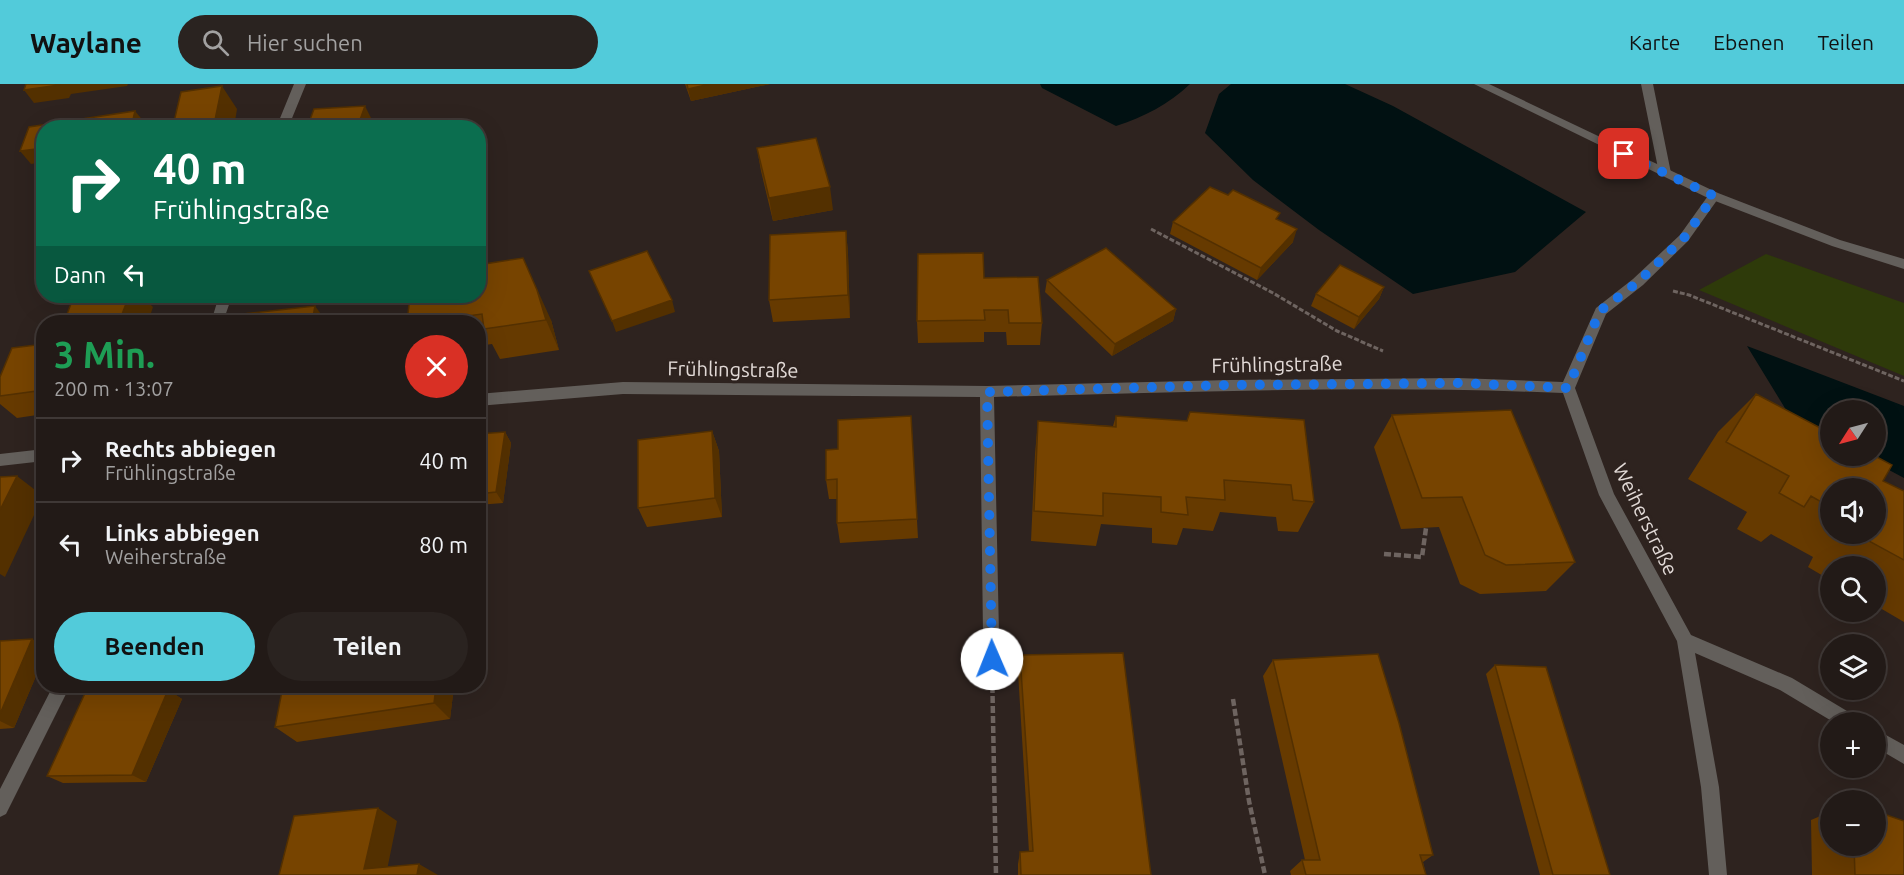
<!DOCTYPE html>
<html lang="de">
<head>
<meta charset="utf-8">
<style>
  body { margin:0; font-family:Ubuntu,sans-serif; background:#2a2320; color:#f1f3f6; height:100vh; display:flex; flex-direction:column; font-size:22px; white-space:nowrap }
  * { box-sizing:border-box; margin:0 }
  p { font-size:20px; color:#a2a1a1 }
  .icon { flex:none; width:33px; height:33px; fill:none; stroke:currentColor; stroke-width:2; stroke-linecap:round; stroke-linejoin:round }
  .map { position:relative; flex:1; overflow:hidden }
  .details { position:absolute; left:36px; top:231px; width:450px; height:378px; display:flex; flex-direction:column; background:#221a17; border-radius:24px; box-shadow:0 6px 24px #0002,0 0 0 2px #3f3836 }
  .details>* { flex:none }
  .hud { position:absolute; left:36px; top:36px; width:450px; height:183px; border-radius:24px; box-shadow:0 6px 24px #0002,0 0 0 2px #3f3836; background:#0b6e4f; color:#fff; overflow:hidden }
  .needle { width:39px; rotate:234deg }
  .tools { position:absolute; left:1820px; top:316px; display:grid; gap:12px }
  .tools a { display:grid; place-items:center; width:66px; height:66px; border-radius:50%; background:#221a17; box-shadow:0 6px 24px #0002,0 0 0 2px #3f3836; font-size:30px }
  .pin { position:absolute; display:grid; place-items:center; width:51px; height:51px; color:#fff; margin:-26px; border-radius:12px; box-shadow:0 3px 9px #0006 }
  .me { position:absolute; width:66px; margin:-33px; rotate:359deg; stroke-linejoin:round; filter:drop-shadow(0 0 4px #0008) }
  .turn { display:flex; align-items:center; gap:21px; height:126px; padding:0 18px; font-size:27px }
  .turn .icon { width:78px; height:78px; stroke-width:2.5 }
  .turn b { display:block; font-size:42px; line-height:51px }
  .then { display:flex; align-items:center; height:57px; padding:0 18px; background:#0003; gap:12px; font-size:22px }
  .round { display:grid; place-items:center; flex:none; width:63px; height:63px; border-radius:32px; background:#2a2320 }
  .headline { display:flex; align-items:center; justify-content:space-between; height:102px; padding:0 18px }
  h1 { font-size:36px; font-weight:600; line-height:45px; color:#1e9e55 }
  .cta { display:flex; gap:12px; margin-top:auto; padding:12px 18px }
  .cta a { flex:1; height:69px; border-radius:36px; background:#52cbda; color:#111; font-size:24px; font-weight:600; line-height:69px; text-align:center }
  .cta a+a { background:#2a2320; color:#f1f3f6 }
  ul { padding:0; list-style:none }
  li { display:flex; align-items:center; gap:18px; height:84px; padding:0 18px; border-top:2px solid #3f3836 }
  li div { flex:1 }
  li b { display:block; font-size:22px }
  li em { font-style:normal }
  header { display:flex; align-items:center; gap:36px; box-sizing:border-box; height:84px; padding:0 30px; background:#52cbda; color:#111 }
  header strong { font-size:28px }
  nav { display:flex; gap:33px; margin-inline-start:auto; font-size:21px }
  .search { width:420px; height:54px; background:#2a2320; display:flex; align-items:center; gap:15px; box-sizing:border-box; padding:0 21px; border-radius:33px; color:#a2a1a1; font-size:22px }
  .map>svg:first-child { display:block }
  .green { fill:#2e3a0a }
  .water { fill:#011112 }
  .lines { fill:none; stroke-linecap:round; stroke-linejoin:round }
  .path-far1 { stroke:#6e6460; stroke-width:3; stroke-dasharray:5 2; stroke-linecap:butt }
  .path { stroke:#6e6460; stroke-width:4.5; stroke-dasharray:7 3; stroke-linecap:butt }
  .minor { fill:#635f5b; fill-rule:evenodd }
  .tertiary { fill:#635f5b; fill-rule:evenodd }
  .wall { fill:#663a00; fill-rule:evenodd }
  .shaded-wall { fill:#533000 }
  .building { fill:#740; stroke:#533000; stroke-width:1.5 }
  .route { stroke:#1a73e8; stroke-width:10; stroke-dasharray:0 18 }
  .labels { text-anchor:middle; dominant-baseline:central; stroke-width:6; stroke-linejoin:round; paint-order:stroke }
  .street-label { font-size:20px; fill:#e2dad7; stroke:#2e231f }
</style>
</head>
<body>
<header>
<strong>Waylane</strong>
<div class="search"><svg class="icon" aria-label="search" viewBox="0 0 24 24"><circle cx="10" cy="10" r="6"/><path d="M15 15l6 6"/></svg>Hier suchen</div>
<nav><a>Karte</a><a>Ebenen</a><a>Teilen</a></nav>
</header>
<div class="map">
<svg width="1904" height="791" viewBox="0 0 1904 791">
  <rect width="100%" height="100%" fill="#2e231f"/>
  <!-- green -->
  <path class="green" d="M 1766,170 L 1904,219 L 1904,292 L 1699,206 Z"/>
  <!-- water -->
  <path class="water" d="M 1040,0 L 1190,0 C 1169,20 1144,33 1116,42 L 1042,4 Z
    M 1231,0 L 1345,0 L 1393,22 L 1586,128 L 1515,188 L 1413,210 L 1319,146 L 1253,96 L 1205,49 L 1219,10 Z
    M 1747,262 L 1904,322 L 1904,394 L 1863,372 L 1875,372 L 1875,327 L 1830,327 L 1830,355 L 1791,334 Z"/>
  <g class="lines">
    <!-- path-far1 -->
    <path class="path-far1" d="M 1151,145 L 1273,209 L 1337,247 L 1383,267
      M 1673,207 L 1689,211 L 1904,297"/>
    <!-- path -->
    <path class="path" d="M 1384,470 L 1422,473 L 1426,444
      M 992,582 L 996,791
      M 1233,615 L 1249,717 L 1265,791"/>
    <!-- minor -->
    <path class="minor" d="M 294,0 L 306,0 L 288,44 L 276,44 Z
      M 1641,0 L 1653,0 L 1671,89 L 1669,92 L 1661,92 L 1659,89 Z
      M 1714,108 L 1720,112 L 1688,157 L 1643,201 L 1606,230 L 1575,304 L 1614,410 L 1691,551 L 1792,594 L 1857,633 L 1860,639 L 1835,639 L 1780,606 L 1695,569 L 1719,703 L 1727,791 L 1709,791 L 1701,703 L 1677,557 L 1599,411 L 1563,309 C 1373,301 1184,308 994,313 L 999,551 L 997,556 L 991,559 L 985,556 L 983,551 L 980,313 L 623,310 L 478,322 L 478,310 L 623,298 L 987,302 L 1229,296 L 1458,294 L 1563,298 L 1596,224 L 1633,195 L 1680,151 L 1710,109 Z
      M 219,212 L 232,212 L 223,238 L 211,238 Z
      M 44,365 L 44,377 L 0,382 L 0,370 Z
      M 53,602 L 70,602 L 6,730 L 0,733 L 0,705 Z
      M 1875,645 L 1904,661 L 1904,680 L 1875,663 Z"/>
    <!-- tertiary -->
    <path class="tertiary" d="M 1474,0 L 1489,0 L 1718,109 L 1840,156 L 1904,175 L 1904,185 L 1832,162 L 1710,115 Z"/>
  </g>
  <!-- wall -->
  <path class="wall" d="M 685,0 L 770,0 L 691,17 Z
    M 757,64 L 833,126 L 773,137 L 761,87 Z
    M 1278,136 L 1293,158 L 1257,196 L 1170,150 L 1173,138 Z
    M 846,147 L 848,170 L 850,234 L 773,238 L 769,216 Z
    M 984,194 L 1042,239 L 1040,261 L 1007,261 L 1006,248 L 984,248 L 984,258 L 918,259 L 917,237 Z
    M 1047,196 L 1176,225 L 1173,237 L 1112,272 L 1045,208 Z
    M 1384,203 L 1379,215 L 1354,245 L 1311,222 L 1316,210 Z
    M 410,212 L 551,236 L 559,266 L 500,275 L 492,260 L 478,262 L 478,238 L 407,238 Z
    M 44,260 L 44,330 L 17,334 L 0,320 L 0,293 Z
    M 1756,310 L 1883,397 L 1904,407 L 1904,538 L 1875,521 L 1875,483 L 1830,483 L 1830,496 L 1808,483 L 1813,473 L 1771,450 L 1761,458 L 1737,445 L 1747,428 L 1688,395 L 1718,348 ZM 1830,405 L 1875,450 L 1830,450 Z
    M 1190,328 L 1314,418 L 1298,448 L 1278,447 L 1276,433 L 1220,428 L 1213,447 L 1183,444 L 1177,461 L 1152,459 L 1152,444 L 1101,440 L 1096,462 L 1031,457 L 1035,370 L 1038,337 L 1113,342 L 1116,332 L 1187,337 Z
    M 1392,331 L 1575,478 L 1546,507 L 1480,510 L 1460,500 L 1439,443 L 1401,445 L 1374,363 Z
    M 911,332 L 918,454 L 840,459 L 837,439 L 837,415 L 829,415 L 826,396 L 838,365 Z
    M 712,347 L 719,367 L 722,433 L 647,443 L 638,424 Z
    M 505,348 L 511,359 L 503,419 L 478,421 L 478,350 Z
    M 32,555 L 44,562 L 44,573 L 14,644 L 0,645 L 0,557 Z
    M 1020,571 L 1151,791 L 1018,791 L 1018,780 L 1020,768 L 1029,768 L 1018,588 Z
    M 1273,576 L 1433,771 L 1423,778 L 1426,791 L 1291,791 L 1290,787 L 1302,776 L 1305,776 L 1263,592 Z
    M 1495,581 L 1610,791 L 1540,791 L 1486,590 Z
    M 283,602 L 454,602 L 450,635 L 297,658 L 275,643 Z
    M 168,606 L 182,615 L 146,698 L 63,699 L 47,692 Z
    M 1830,728 L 1830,762 L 1875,762 L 1904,791 L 1812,791 L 1811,736 Z"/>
  <!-- shaded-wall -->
  <path class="shaded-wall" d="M 60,0 L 128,0 L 127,2 L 71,10 L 69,14 L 34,19 L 24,6 Z
    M 710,0 L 770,0 L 691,17 L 688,5 Z
    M 222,2 L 237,25 L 234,44 L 174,44 L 173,42 Z
    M 365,22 L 376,44 L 357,44 Z
    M 135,27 L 145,39 L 144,44 L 131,44 Z
    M 44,64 L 44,78 L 31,80 L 20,67 Z
    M 830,103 L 833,126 L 773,137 L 769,114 Z
    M 1297,145 L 1293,158 L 1257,196 L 1261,184 Z
    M 846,147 L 848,170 L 850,234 L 848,211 Z
    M 523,174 L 551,236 L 559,266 L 546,236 Z
    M 44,184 L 44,193 L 36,185 Z
    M 1384,203 L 1379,215 L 1354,245 L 1359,233 Z
    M 129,212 L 142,212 L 153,223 L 148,238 L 119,238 Z
    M 672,216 L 675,228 L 616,248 L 612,237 Z
    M 315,222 L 324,234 L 323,238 L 312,238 Z
    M 1176,225 L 1173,237 L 1112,272 L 1115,260 Z
    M 712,347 L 719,367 L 722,433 L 715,414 Z
    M 505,348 L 511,359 L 503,419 L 496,408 Z
    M 17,392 L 43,412 L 5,493 L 0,490 L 0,426 Z
    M 32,555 L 44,562 L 44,573 L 14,644 L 0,637 L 0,630 Z
    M 436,602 L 454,602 L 450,635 L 434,619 Z
    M 168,606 L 182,615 L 146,698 L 132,691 Z
    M 378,724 L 397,737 L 386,791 L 364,785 Z
    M 419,780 L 438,791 L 417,791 Z"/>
  <!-- building -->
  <path class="building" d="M 26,0 L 60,0 L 59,1 L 24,6 Z
    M 687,0 L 710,0 L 688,5 Z
    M 222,2 L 215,36 L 173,42 L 181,8 Z
    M 365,22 L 357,44 L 307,44 L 314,25 Z
    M 135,27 L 131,44 L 44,44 L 44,64 L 20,67 L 29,43 Z
    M 816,54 L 830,103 L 769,114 L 757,64 Z
    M 1210,103 L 1228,111 L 1233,106 L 1280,129 L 1276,135 L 1297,145 L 1261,184 L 1173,138 Z
    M 846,147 L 848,211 L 769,216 L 770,151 Z
    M 44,161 L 44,184 L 36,185 Z
    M 1106,164 L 1176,225 L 1115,260 L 1047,196 Z
    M 647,167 L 672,216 L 612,237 L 589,187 Z
    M 983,169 L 984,194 L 1038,193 L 1042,239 L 1009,239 L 1008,226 L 984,226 L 985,236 L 917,237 L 918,170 Z
    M 523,174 L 537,206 L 546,236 L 484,245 L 482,230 L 422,238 L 407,238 L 410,212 L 478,212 L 478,181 Z
    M 1340,181 L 1384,203 L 1359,233 L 1316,210 Z
    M 74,212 L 129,212 L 119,238 L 64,238 Z
    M 315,222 L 312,238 L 241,238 L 243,230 Z
    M 44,260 L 44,306 L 0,312 L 0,293 L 12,264 Z
    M 1756,310 L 1830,349 L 1830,372 L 1875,372 L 1892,381 L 1883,397 L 1904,407 L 1904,476 L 1856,450 L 1875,450 L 1875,405 L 1830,405 L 1830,423 L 1811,412 L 1804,423 L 1779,409 L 1789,392 L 1726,358 Z
    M 1511,326 L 1575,478 L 1506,481 L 1485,471 L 1462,413 L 1422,414 L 1392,331 Z
    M 1190,328 L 1304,336 L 1314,418 L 1293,416 L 1291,401 L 1224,396 L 1225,416 L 1186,413 L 1188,431 L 1161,428 L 1161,413 L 1103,409 L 1103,432 L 1034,427 L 1038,337 L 1116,343 L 1116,332 L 1187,337 Z
    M 911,332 L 917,435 L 837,439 L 837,395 L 826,396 L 826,366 L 838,365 L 838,336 Z
    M 712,347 L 715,414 L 638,424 L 638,356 Z
    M 505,348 L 496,408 L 478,410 L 478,350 Z
    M 17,392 L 0,426 L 0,393 Z
    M 32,555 L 0,630 L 0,557 Z
    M 1123,569 L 1151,791 L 1021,791 L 1020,768 L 1033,767 L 1020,571 Z
    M 1378,570 L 1399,639 L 1433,771 L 1420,771 L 1426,791 L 1306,791 L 1302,776 L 1320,776 L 1273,576 Z
    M 1495,581 L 1546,583 L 1610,791 L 1553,791 Z
    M 283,602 L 436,602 L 434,619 L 275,643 Z
    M 168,606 L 132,691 L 47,692 L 86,607 Z
    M 378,724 L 364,785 L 419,780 L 417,791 L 279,791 L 294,732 Z
    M 1875,727 L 1904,737 L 1904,791 L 1855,791 L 1854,762 L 1875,762 Z"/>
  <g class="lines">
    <!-- route -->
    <path class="route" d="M 992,575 L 987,308 L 1229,301 L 1369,300 L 1458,299 L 1568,304 L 1600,227 L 1638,198 L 1684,154 L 1714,112 L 1624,70"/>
  </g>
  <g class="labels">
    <!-- street labels -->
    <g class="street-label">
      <text transform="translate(1277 280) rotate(-1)">Frühlingstraße</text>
      <text transform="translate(733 285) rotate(1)">Frühlingstraße</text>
      <text transform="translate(1646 435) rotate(64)">Weiherstraße</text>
    </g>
  </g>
</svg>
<div class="tools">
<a><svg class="needle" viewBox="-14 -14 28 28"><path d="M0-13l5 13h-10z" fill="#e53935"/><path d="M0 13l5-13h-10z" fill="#a2a1a1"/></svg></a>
<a><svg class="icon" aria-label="sound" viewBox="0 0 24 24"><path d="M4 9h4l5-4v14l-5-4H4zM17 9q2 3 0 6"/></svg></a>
<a><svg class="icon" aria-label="search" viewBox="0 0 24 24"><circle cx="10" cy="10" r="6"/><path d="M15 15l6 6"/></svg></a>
<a><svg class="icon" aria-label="layers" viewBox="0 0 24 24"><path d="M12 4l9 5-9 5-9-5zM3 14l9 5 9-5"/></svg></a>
<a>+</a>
<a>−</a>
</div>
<div class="pin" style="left:1624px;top:70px;background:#d93025"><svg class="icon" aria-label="arrive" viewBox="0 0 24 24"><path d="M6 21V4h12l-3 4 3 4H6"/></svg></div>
<svg class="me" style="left:992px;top:575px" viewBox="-20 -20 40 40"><circle r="19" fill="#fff"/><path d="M0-13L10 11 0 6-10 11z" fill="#1a73e8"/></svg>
<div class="hud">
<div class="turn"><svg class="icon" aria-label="right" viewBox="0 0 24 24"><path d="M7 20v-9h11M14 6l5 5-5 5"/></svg><div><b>40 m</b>Frühlingstraße</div></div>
<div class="then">Dann<svg class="icon" aria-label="left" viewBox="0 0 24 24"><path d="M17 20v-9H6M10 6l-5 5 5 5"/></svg></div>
</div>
<section class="details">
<div class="headline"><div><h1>3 Min.</h1><p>200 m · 13:07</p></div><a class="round" style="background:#d93025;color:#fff"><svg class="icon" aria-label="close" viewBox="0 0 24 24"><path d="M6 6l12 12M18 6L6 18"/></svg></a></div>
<ul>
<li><svg class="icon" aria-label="right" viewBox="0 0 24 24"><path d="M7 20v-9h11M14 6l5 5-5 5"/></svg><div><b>Rechts abbiegen</b><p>Frühlingstraße</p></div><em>40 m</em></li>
<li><svg class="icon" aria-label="left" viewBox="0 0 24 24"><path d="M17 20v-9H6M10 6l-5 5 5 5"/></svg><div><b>Links abbiegen</b><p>Weiherstraße</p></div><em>80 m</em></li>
</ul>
<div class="cta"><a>Beenden</a><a>Teilen</a></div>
</section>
</div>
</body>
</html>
